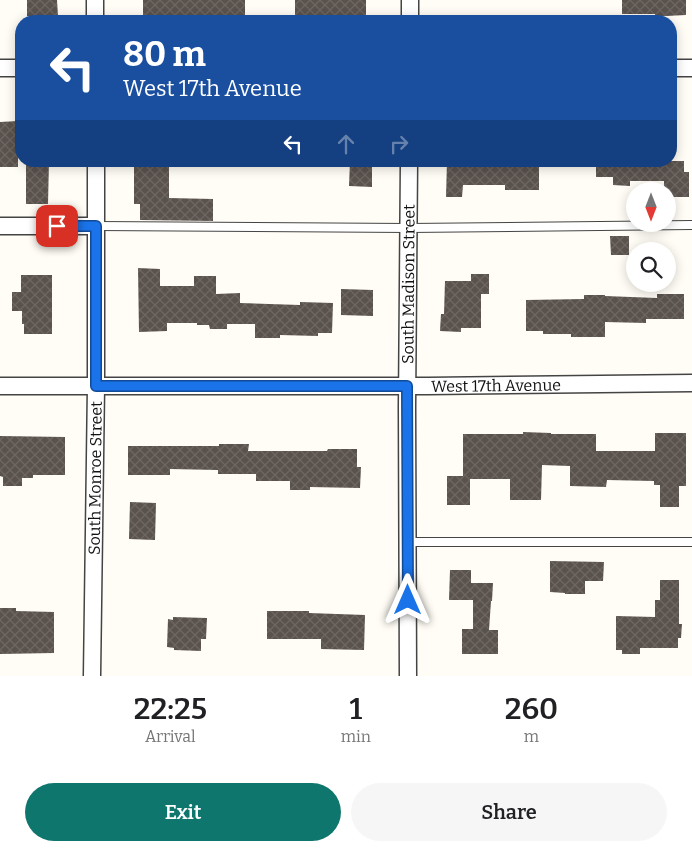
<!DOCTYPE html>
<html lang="en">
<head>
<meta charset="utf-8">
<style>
  body { margin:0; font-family:Bitter,serif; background:#f6f6f6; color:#202124; height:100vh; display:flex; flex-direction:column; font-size:19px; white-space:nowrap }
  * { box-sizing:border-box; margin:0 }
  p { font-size:16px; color:#757577 }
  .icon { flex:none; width:28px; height:28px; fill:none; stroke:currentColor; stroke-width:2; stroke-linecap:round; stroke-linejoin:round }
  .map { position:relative; height:676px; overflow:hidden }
  .side { display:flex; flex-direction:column; background:#fff; flex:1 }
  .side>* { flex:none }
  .banner { position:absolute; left:15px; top:15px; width:662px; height:152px; border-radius:20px; box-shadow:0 2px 12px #0003; background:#1a4fa0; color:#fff; overflow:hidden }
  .needle { width:32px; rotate:180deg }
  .fabs { position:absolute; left:626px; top:182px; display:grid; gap:10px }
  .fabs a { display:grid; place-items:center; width:50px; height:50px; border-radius:50%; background:#fff; box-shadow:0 2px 12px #0003; font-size:25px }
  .pin { position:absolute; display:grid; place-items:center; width:42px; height:42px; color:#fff; margin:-21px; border-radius:10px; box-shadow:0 2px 8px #0006 }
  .me { position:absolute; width:55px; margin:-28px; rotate:0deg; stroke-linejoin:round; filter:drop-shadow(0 0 4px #0008) }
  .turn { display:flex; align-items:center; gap:18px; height:105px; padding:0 25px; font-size:22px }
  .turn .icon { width:65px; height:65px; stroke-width:2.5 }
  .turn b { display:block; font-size:35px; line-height:42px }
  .lanes { display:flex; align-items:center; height:48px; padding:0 25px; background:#0003; justify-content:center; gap:25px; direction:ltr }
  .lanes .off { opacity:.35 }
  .eta { display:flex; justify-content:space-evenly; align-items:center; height:85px; text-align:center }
  .eta b { font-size:30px; font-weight:600; line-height:35px }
  .button { display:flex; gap:10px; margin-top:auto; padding:10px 25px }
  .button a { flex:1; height:58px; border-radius:30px; background:#0f766e; color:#fff; font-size:20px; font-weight:600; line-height:58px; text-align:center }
  .button a+a { background:#f6f6f6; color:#202124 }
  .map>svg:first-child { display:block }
  .building { fill:url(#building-cross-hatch) }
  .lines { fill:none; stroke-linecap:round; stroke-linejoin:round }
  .service-casing { stroke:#444; stroke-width:10 }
  .minor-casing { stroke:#444; stroke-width:19 }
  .service { stroke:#fff; stroke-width:8 }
  .minor { stroke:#fff; stroke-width:16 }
  .route-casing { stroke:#114b97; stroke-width:12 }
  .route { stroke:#1a73e8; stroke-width:9 }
  .labels { text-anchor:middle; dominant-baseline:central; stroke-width:5; stroke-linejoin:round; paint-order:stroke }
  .street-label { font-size:16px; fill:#111; stroke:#fff }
</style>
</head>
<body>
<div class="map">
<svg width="692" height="676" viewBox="0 0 692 676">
  <defs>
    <pattern id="building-cross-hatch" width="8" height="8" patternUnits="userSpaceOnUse" patternTransform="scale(1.25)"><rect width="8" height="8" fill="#5a524d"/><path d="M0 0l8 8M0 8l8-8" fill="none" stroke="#6d6662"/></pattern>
  </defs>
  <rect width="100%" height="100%" fill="#fffdf5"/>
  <!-- building -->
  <path class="building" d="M 27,0 L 57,0 L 58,16 L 27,16 Z
    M 143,0 L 245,0 L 245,15 L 209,15 L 209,17 L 143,16 Z
    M 295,0 L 366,0 L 366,19 L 352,18 L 352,21 L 336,21 L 336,18 L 295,18 Z
    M 622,0 L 686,0 L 686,15 L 666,16 L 655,16 L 655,14 L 622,14 Z
    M 18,121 L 18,167 L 0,167 L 0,122 Z
    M 26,161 L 49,161 L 48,204 L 26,204 Z
    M 134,161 L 169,161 L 169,198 L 213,199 L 213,221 L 140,220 L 140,204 L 134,204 Z
    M 350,161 L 372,161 L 372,187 L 349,186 Z
    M 447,161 L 539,161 L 539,190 L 505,190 L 505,185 L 463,185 L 462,197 L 446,197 Z
    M 596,161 L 684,161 L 684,172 L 689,172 L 689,197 L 668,197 L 668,191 L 664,191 L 664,181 L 630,181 L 630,186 L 613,185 L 613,177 L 596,177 Z
    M 610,236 L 629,236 L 629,255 L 611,255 Z
    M 138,268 L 160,269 L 160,286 L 194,286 L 194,276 L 216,276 L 216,294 L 240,293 L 240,303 L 300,305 L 300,302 L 333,303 L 332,333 L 318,333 L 318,336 L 280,335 L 280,338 L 255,338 L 255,324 L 227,324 L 227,329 L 210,329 L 209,325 L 197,325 L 197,323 L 167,323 L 167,331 L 139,332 Z
    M 471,274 L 489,274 L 489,294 L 481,294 L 481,328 L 461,328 L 461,332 L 440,331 L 441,314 L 444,314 L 445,281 L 471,281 Z
    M 21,275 L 52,275 L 52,334 L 24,334 L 24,324 L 22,324 L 22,311 L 12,311 L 12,292 L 21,292 Z
    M 341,289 L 373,290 L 373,316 L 341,315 Z
    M 657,294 L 684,294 L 684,319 L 646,319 L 646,323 L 605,322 L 605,337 L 571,337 L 571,334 L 543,334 L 543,331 L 526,331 L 526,300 L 584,299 L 584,295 L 605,295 L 605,296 L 657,298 Z
    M 523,432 L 551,433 L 551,434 L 596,434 L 596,451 L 655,451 L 655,433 L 686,433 L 686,486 L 679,486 L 679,507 L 660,507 L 660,485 L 654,485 L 654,481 L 607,480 L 606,487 L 570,486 L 570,466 L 542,465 L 541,500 L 510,500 L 510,479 L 470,479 L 470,505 L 447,505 L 447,476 L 463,476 L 463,434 L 523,434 Z
    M 0,436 L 65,437 L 65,475 L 33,475 L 33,478 L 22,478 L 22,486 L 3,486 L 3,477 L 0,476 Z
    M 219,444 L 249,444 L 248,451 L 327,451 L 328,449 L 357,449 L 357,467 L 361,467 L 360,488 L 310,487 L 310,490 L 290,490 L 290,481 L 256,481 L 256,474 L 218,474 L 218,470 L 170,469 L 170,475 L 128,475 L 128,446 L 219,446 Z
    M 130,502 L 156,503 L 155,540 L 129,539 Z
    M 550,561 L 604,562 L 603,581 L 585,581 L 585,594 L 565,594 L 565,593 L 550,592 Z
    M 450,570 L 471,570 L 471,583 L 493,583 L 492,601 L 491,601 L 489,630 L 498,630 L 498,654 L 462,654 L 462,629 L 473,629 L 473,600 L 449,600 Z
    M 660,580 L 679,580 L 679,624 L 682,624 L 681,638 L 678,638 L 678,648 L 640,648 L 640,654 L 622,654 L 622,650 L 616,650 L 616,616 L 655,617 L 655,600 L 660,600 Z
    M 0,608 L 16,608 L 16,611 L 54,612 L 54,653 L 0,654 Z
    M 267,611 L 309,611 L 309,613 L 365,615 L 364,650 L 321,649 L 321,639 L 267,639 Z
    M 173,617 L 207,618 L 206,639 L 201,639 L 201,651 L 174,650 L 174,648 L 167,647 L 168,619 L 173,620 Z"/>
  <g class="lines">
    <!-- service casing -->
    <g class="service-casing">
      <path id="service" d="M 96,226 L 409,228 L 692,225
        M 408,542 L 692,542"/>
    </g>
    <!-- minor casing -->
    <g class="minor-casing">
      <g id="minor">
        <path d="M 95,0 L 95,21"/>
        <path d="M 410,0 L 410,21"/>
        <path d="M 0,68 L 21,68"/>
        <path d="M 671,68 L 692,68"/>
        <path d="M 0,226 L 96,226"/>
        <path id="s1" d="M 0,386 L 428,386 L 692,383"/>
        <path id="s2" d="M 92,676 L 96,386 L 96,161"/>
        <path id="s3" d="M 408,676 L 407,407 L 409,161"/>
      </g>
    </g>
    <!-- service -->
    <use href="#service" class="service"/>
    <!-- minor -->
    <use href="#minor" class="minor"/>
  </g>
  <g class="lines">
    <!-- route casing -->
    <g class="route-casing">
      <path id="route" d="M 57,226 L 96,226 L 96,386 L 407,386 L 408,600"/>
    </g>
    <!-- route -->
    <use href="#route" class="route"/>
  </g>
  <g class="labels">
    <!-- street labels -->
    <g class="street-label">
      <text stroke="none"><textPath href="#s3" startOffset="392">South Madison Street</textPath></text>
      <text stroke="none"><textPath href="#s1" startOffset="496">West 17th Avenue</textPath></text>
      <text stroke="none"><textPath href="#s2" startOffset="198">South Monroe Street</textPath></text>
    </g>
  </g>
</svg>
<div class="fabs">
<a><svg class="needle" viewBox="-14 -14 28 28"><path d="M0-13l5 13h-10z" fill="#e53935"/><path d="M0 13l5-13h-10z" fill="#757577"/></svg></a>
<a><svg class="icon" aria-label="search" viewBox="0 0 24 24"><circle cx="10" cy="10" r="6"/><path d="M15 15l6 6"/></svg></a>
</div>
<div class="pin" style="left:57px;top:226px;background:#d93025"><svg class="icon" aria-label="arrive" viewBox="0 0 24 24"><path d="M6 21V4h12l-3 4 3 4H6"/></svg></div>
<svg class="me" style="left:408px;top:600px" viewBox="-20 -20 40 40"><path d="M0-17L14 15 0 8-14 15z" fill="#1a73e8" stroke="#fff" stroke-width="4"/></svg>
<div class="banner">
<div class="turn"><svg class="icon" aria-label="left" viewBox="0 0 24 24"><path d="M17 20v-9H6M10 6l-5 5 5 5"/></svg><div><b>80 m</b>West 17th Avenue</div></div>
<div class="lanes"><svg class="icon" aria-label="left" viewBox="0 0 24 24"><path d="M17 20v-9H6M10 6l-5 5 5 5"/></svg><svg class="icon off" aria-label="ahead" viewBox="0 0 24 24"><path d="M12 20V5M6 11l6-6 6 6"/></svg><svg class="icon off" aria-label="right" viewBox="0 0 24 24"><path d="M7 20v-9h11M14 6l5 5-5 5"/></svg></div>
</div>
</div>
<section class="side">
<div class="eta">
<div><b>22:25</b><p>Arrival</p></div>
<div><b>1</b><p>min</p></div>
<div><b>260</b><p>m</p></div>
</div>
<div class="button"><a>Exit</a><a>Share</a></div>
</section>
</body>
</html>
